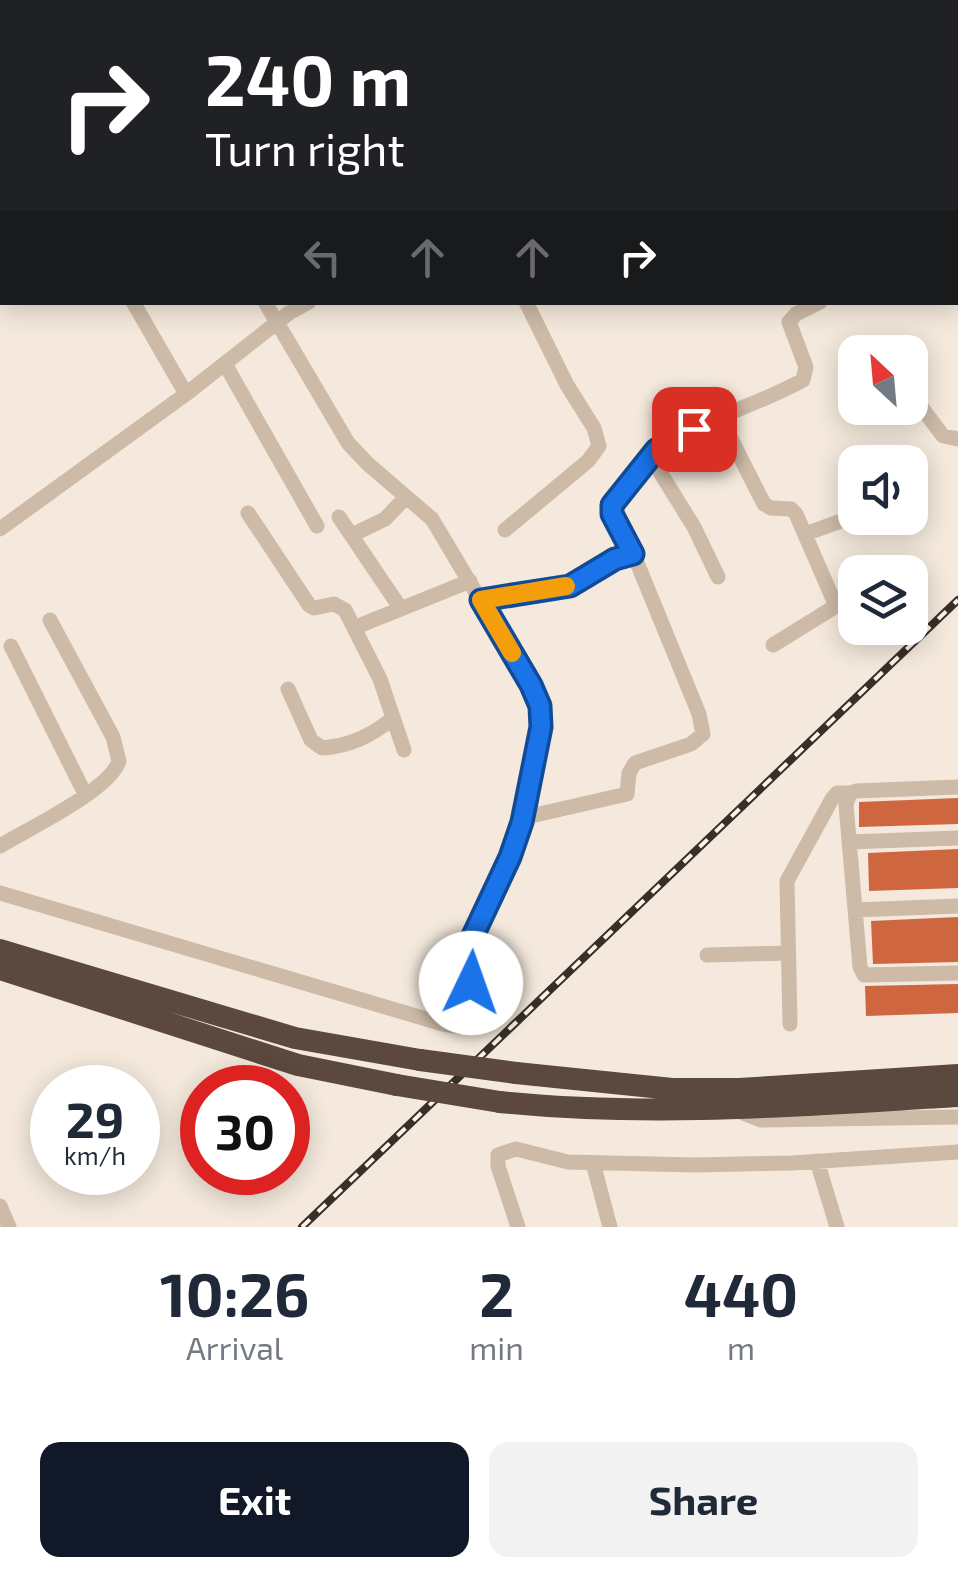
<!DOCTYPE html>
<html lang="en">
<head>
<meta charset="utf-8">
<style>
  body { margin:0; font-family:"Exo 2",sans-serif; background:#f2f2f3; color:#1f2937; height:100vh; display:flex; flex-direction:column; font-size:38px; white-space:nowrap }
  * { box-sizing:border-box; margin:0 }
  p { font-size:32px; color:#747a83 }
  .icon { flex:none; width:55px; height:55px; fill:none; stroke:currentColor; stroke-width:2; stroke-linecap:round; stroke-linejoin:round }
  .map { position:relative; height:1227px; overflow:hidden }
  .sheet { display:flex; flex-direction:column; background:#fff; flex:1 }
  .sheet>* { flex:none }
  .banner { position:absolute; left:0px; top:0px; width:960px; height:305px; box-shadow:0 5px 25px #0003; background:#202124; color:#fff; overflow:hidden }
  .needle { width:65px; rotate:334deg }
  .buttons { position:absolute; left:838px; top:335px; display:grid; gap:20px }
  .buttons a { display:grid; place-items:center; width:90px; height:90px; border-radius:20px; background:#fff; box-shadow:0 5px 25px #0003; font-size:50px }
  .speed { position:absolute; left:30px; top:1065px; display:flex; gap:20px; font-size:50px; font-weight:700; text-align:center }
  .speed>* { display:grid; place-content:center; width:130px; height:130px; border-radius:50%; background:#fff; box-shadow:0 5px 25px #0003; line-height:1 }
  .speed small { font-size:25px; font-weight:400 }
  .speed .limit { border:15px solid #d22; background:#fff; color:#111 }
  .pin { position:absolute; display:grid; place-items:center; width:85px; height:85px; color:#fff; margin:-42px; border-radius:20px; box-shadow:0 5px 15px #0006 }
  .me { position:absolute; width:110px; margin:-55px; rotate:3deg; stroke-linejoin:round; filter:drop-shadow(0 0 8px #0008) }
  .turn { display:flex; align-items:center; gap:35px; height:210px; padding:0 40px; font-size:45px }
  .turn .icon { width:130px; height:130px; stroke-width:2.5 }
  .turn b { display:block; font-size:70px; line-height:85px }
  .lanes { display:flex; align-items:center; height:95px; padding:0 40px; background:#0003; justify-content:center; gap:50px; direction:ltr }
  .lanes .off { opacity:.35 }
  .eta { display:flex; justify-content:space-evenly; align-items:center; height:170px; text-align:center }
  .eta b { font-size:60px; font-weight:700; line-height:70px }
  .action { display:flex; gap:20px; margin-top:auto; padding:20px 40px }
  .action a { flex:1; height:115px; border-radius:20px; background:#111827; color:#fff; font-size:40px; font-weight:700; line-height:115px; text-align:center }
  .action a+a { background:#f2f2f3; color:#1f2937 }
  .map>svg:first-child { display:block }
  .building { fill:#ce6740 }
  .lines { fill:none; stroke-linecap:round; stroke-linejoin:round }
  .minor { stroke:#cdbaa7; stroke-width:15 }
  .highway { stroke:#5b483f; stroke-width:22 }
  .rail-casing { stroke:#392e28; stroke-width:8 }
  .rail { stroke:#fbf3e9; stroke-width:4; stroke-dasharray:11; stroke-linecap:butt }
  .highway-bridge { stroke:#5b483f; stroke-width:22 }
  .route-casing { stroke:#114b97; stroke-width:25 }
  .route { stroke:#1a73e8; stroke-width:18 }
  .slow { stroke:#f59e0b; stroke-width:18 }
</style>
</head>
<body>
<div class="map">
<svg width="958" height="1227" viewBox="0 0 958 1227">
  <rect width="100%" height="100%" fill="#f4e9dc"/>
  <!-- building -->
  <path class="building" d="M 958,798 L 958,824 L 859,827 L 859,802 Z
    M 958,849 L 958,888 L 869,891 L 868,853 Z
    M 958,917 L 958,962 L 873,964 L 871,921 Z
    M 958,984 L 958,1013 L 866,1016 L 865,986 Z"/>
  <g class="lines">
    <!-- minor -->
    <path class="minor" d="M 220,0 L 220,2
      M 358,0 L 358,2
      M 837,0 L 839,2
      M 181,2 L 183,0
      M 316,2 L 325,0
      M 793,2 L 793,0
      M 0,166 L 2,171
      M 133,302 L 186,394
      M 225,364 L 317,526
      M 922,408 L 943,436 L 958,439
      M 720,417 L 764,504 L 771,508 L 791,509 L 796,514 L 836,606 L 773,645
      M 650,456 L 694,527 L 718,577
      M 248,513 L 309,605 L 314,608 L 334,604 L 345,610 L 380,679 L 404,750
      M 339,517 L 401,609
      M 0,529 L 186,394 L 289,313 L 309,302
      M 505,530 L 588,461 L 599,446 L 594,428 L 567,385 L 526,302
      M 805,534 L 855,516
      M 352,535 L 385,519 L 406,497
      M 481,600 L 570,586 L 615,559 L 633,554
      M 356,627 L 470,581
      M 11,646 L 85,794
      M 288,689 L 311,740 L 322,748 C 350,746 371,736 393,718
      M 958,787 L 856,791 L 850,793 L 846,805 L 860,967 L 864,975 L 958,973
      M 522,818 L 627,794 L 629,773 L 635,763 L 691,744 L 703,734 L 699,714 L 629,543 L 611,510 C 643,429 736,418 803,380 L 806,367 L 789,322 L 796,314 L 820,302
      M 849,842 L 958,838
      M 0,846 C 28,829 110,790 119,761 L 113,737 L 50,620
      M 0,893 L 443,1024 L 460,1027 L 472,1017 L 471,940 L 510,857 L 522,822 L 537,751 L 541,727 L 540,706 L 531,685 L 432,519 L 368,464 L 348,443 L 265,302
      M 855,910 L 958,906
      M 707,955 L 788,953
      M 790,1024 L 787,881 L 832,799 L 837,793 L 850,793
      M 741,1112 L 761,1120 L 958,1117
      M 817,1161 L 837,1227
      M 593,1163 L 610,1227
      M 0,1206 L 9,1227
      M 518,1227 L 498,1166 L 498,1155 L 516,1149 L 568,1162 L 695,1165 L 792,1163 L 958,1152"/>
    <!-- highway -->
    <path class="highway" d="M 0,950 L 295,1038 L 420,1060
      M 0,969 L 298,1065 L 397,1085
      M 516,1073 L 672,1089 L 739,1089 L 958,1075
      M 500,1102 C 654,1118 805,1105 958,1096"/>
    <!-- rail casing -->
    <g class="rail-casing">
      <path id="rail" d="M 302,1227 L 958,600"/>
    </g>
    <!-- rail -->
    <use href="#rail" class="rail"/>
    <!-- highway-bridge -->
    <path class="highway-bridge" d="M 420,1060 L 516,1073
      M 397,1085 L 500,1102"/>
  </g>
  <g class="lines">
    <!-- route casing -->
    <g class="route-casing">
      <path id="route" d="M 471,983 L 471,940 L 510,857 L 522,822 L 541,727 L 540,706 L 531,685 L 481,600 L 570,586 L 615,559 L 633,554 L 612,514 L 612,505 L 656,450 L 694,429"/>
    </g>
    <!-- route -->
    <use href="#route" class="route"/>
    <!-- slow -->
    <path class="slow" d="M 512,653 L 481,600 L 566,586"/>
  </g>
</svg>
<div class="buttons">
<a><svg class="needle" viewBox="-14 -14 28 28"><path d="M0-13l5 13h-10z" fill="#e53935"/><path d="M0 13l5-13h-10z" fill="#747a83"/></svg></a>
<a><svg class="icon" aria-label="sound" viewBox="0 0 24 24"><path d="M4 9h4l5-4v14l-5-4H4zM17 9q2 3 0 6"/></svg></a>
<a><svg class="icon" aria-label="layers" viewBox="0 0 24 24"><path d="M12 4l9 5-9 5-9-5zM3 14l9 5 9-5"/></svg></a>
</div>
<div class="speed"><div>29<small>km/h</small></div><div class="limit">30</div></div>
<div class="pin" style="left:694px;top:429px;background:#d93025"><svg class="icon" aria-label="arrive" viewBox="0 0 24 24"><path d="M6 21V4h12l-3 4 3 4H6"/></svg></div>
<svg class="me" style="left:471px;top:983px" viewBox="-20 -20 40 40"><circle r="19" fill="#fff"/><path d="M0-13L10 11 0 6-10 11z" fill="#1a73e8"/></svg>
<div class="banner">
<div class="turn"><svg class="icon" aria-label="right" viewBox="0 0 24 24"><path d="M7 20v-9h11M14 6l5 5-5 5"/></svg><div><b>240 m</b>Turn right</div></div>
<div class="lanes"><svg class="icon off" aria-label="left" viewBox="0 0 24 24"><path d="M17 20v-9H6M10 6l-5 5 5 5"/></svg><svg class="icon off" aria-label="ahead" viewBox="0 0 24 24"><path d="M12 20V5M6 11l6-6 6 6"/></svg><svg class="icon off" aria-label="ahead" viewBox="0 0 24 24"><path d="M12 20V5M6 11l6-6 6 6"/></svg><svg class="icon" aria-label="right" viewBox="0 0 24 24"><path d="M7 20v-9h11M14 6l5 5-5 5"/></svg></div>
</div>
</div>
<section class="sheet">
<div class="eta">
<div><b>10:26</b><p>Arrival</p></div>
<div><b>2</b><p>min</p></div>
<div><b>440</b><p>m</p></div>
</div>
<div class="action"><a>Exit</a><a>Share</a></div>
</section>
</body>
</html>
